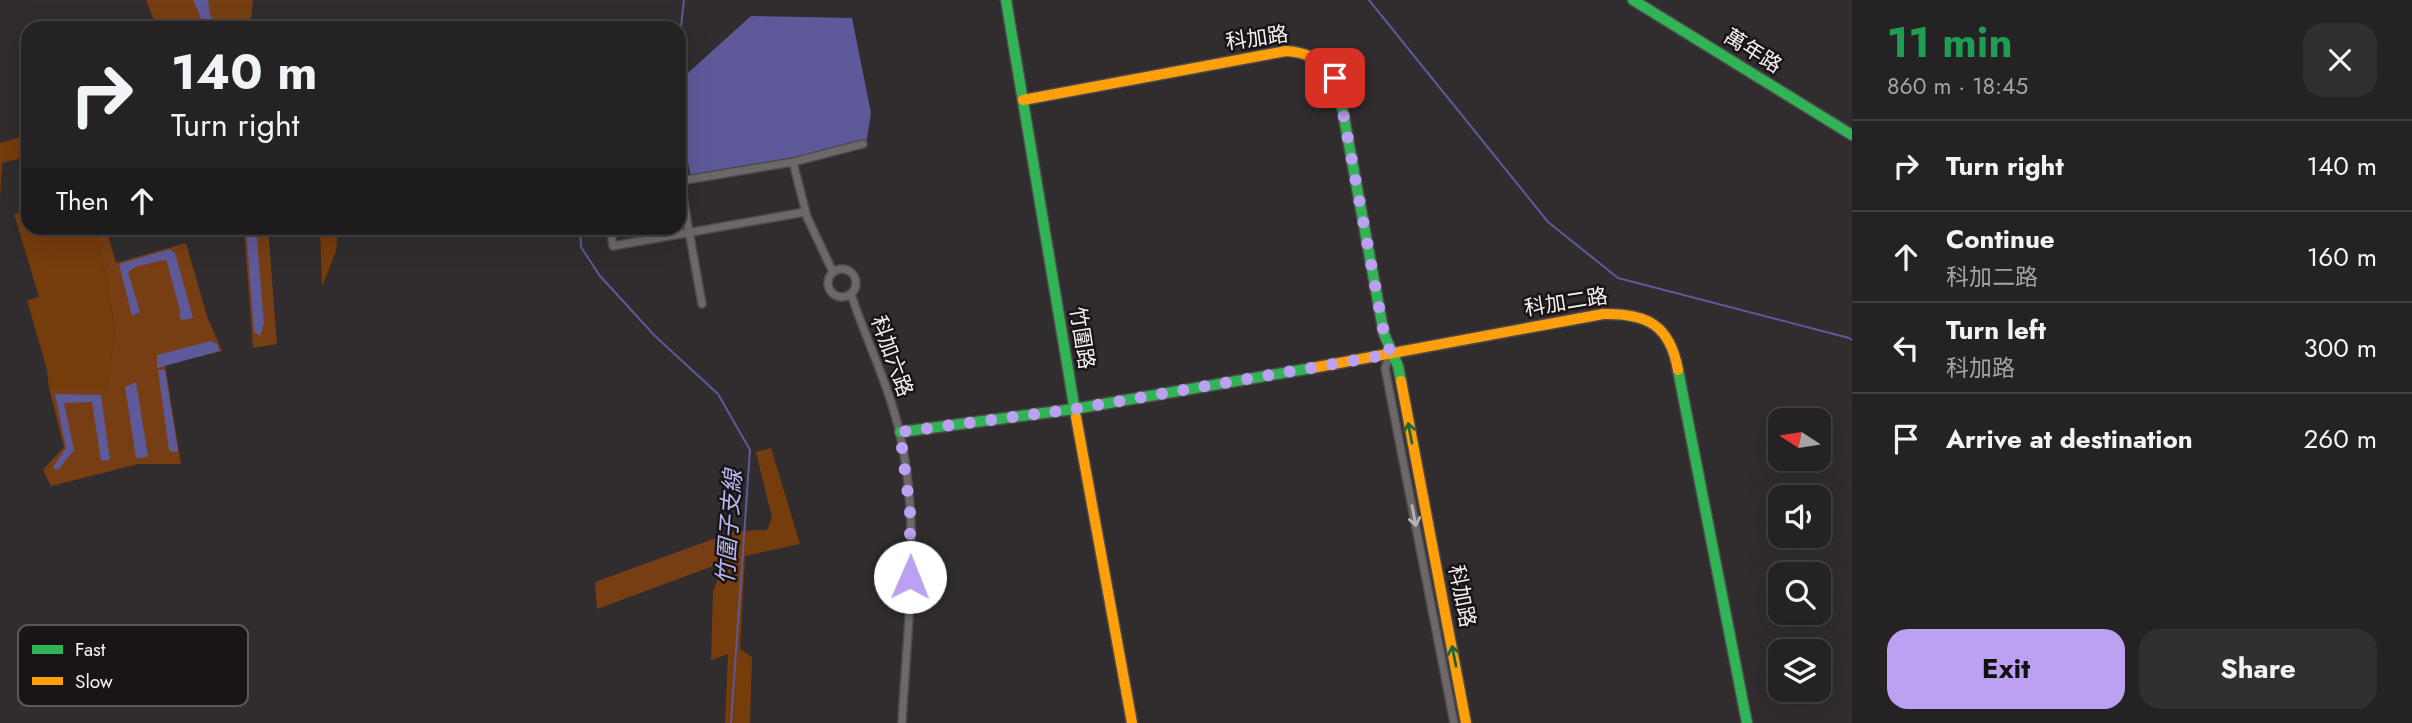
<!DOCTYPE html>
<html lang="en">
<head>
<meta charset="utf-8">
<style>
  body { margin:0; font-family:Jost,"Noto Sans TC",sans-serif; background:#312f30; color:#f1f3f6; height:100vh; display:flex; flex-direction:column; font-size:26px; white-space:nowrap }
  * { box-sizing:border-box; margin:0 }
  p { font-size:23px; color:#a3a4a6 }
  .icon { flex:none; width:38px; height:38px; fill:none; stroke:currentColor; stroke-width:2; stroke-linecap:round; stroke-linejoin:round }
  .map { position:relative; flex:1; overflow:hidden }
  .panel { display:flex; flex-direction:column; background:#252223; width:560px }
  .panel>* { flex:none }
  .hud { position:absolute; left:21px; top:21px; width:665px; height:214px; border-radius:21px; box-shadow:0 7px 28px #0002,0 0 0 2px #423f41; background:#252223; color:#f1f3f6; overflow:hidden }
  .needle { width:46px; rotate:282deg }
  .buttons { position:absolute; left:1768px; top:408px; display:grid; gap:14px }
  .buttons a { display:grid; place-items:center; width:63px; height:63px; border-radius:14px; background:#252223; box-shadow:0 7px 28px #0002,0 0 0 2px #423f41; font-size:35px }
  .pin { position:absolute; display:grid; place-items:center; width:60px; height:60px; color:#fff; margin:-30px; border-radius:14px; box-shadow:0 4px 10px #0006 }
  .me { position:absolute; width:77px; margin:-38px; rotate:1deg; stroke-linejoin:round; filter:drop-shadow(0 0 5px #0008) }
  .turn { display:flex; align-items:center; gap:24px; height:147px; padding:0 35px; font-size:32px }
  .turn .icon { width:91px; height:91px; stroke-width:2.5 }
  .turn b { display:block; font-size:49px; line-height:60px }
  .then { display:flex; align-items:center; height:66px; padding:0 35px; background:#0003; gap:14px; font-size:26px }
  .round { display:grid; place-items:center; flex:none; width:74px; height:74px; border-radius:21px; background:#312f30 }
  .headline { display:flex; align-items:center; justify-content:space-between; height:119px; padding:0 35px }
  h1 { font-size:42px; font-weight:700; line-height:52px; color:#1e9e55 }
  .action { display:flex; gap:14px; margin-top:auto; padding:14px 35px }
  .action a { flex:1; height:80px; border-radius:21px; background:#bca0f2; color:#111; font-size:28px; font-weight:700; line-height:80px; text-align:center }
  .action a+a { background:#312f30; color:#f1f3f6 }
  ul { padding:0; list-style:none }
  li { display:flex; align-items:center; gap:21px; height:91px; padding:0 35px; border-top:2px solid #423f41 }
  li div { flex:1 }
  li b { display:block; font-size:26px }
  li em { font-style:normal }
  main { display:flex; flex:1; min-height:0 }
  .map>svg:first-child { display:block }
  .green { fill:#773e13 }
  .forest { fill:#753c0c }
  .water { fill:#5e5999 }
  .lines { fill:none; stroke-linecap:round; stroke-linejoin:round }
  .stream { stroke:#5e5999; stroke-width:2 }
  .street-casing { stroke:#4e4a4c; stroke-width:10 }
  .fast-casing { stroke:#4e4a4c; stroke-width:13 }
  .slow-casing { stroke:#4e4a4c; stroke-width:13 }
  .street { stroke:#6c686a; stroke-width:7 }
  .fast { stroke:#30b455; stroke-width:10 }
  .slow { stroke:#ff9f0a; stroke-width:10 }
  .oneway { stroke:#246436 }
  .oneway2 { stroke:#b8b3b5 }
  .route { stroke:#bca0f2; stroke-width:12; stroke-dasharray:0 21.6 }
  .labels { text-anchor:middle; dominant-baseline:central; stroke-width:5; stroke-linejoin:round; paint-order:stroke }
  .street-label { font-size:21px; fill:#f6f1f3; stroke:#191517 }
  .water-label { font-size:23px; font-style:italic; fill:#b9b7f3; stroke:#191517 }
  .key { fill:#191517; stroke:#5b5759; stroke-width:2 }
  .key-label { font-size:19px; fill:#f6f1f3 }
</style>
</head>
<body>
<main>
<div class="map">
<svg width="1852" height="723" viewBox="0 0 1852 723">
  <rect width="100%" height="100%" fill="#312d2f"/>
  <!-- green -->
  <path class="green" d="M 146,0 L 253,0 L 250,28 L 157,28 Z
    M 97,228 L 106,228 L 116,263 L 186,243 L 207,316 L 222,351 L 165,365 L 181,464 L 138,464 L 51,486 L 43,470 L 64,447 L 49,388 L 107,388 L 115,329 Z
    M 244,228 L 268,228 L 277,344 L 253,348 Z
    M 735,531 L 724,562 L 597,609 L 595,582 Z"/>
  <!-- forest -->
  <path class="forest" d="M 28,135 L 28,156 L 2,163 L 0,201 L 0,143 Z
    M 28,211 L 28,228 L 97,228 L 115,329 L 107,389 L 49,388 L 47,370 L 27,300 L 39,297 L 14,214 Z
    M 320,228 L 338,228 L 336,251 L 322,287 Z
    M 771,448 L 800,544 L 745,556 L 740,649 L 752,657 L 750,723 L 725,723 L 728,654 L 711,660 L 713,592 L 735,531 L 767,530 L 772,518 L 756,452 Z"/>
  <!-- water -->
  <path class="water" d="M 193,0 L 208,0 L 210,15 L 217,28 L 205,28 Z
    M 751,16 L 852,18 L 871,113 L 866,144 L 691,178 L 679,114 L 679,81 Z
    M 246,228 L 256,228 L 264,323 L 260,336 L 254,332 Z
    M 170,249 L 175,253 L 193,318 L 183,320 L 180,318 L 180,311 L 167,262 L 164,260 L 135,267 L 128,272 L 140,312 L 132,316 L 119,264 Z
    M 211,341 L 217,344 L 220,351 L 157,368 L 157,355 Z
    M 158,370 L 165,370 L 178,451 L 173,452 L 169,450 Z
    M 136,382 L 148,456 L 146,457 L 136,458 L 125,387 Z
    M 55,394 L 101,395 L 110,460 L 101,461 L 92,402 L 64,403 L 74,450 L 59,469 L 56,470 L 53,467 L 66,448 Z"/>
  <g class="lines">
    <!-- stream -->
    <path class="stream" d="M 1369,0 L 1548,222 L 1618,278 L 1849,338 L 1852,340
      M 679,44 L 684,0
      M 580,228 L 581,247 L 600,276 L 655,336 L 718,394 L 750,450 L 731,723"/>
    <!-- street casing -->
    <g class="street-casing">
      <path id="street" d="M 793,162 L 807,217 L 833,272
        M 679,175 L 702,304
        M 680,181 L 793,162 L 863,144
        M 610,228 L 613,246 L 805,212
        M828 283a14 14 0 1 1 28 0a14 14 0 1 1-28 0Z
        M 851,294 C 866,340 888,383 899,430 C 922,525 907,627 902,723
        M 1391,353 L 1385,368 L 1454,723"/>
    </g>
    <!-- fast casing -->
    <g class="fast-casing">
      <path id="fast" d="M 1006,0 L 1076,417
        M 1633,0 L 1852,135
        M 1332,75 L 1338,85 L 1384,334 L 1398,366 L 1401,381
        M 1678,370 L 1747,723
        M 900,432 L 1074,409 L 1312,368"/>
    </g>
    <!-- slow casing -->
    <g class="slow-casing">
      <path id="slow" d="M 1023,100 L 1286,51 C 1306,52 1320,59 1332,75
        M 1312,368 L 1603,314 C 1647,313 1670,325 1678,370
        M 1401,381 L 1466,723
        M 1076,417 L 1132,723"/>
    </g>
    <!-- street -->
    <use href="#street" class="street"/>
    <!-- fast -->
    <use href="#fast" class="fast"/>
    <!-- slow -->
    <use href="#slow" class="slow"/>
  </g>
  <!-- one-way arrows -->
  <defs><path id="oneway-shaft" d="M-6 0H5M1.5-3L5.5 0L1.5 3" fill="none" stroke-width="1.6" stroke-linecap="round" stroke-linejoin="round" transform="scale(1.75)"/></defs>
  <g class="oneway">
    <use href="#oneway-shaft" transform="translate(1410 433) rotate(-101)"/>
    <use href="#oneway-shaft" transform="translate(1454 656) rotate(-101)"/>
  </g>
  <use class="oneway2" href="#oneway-shaft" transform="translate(1414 516) rotate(79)"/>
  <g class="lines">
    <!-- route -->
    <path class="route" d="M 910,577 L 910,511 L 900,432 L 1074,409 L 1391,354 L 1384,334 L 1338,85 L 1335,78"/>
  </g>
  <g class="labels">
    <!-- street labels -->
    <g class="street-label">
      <text transform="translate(1257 38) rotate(-8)">科加路</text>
      <text transform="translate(1753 51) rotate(32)">萬年路</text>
      <text transform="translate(1566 302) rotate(-9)">科加二路</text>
      <text transform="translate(1082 338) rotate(81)">竹圍路</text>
      <text transform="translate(892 356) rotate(70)">科加六路</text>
      <text transform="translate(1462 596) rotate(79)">科加路</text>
    </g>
    <!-- water labels -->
    <g class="water-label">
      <text transform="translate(729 527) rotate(-86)">竹圍子支線</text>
    </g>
  </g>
  <!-- legend -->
  <rect x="18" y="625" width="230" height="81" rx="10" class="key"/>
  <rect x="32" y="645" width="31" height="9" fill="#30b455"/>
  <rect x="32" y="677" width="31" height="8" fill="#ff9f0a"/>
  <g class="key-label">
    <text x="75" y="656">Fast</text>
    <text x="75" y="688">Slow</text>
  </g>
</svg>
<div class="buttons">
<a><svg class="needle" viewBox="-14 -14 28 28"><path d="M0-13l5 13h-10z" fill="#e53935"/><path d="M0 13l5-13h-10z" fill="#a3a4a6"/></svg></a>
<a><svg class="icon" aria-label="sound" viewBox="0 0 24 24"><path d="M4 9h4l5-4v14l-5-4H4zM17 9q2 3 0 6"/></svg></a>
<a><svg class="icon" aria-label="search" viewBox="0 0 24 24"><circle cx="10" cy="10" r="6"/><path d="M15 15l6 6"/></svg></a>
<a><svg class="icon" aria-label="layers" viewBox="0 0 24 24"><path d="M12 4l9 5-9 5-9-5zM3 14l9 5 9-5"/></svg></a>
</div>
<div class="pin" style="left:1335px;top:78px;background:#d93025"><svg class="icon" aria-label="arrive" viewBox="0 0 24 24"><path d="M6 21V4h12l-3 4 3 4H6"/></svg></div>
<svg class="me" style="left:910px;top:577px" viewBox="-20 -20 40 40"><circle r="19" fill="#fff"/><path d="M0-13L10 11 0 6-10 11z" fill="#bca0f2"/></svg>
<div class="hud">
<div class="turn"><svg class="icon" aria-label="right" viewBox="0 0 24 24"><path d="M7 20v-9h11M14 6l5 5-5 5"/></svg><div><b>140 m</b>Turn right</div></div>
<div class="then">Then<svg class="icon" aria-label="ahead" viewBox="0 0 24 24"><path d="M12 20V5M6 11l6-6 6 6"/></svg></div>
</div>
</div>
<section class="panel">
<div class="headline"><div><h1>11 min</h1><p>860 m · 18:45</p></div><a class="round"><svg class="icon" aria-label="close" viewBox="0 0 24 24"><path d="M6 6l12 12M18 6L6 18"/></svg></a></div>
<ul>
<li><svg class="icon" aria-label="right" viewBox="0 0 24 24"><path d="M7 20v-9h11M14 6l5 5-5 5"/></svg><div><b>Turn right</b></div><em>140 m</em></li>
<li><svg class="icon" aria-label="ahead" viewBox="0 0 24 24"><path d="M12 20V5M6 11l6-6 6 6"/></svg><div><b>Continue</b><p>科加二路</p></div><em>160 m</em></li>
<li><svg class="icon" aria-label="left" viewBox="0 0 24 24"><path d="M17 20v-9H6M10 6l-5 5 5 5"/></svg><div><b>Turn left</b><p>科加路</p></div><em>300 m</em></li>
<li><svg class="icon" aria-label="arrive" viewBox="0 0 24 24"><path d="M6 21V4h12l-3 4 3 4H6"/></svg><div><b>Arrive at destination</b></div><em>260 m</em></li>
</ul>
<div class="action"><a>Exit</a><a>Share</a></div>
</section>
</main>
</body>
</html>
